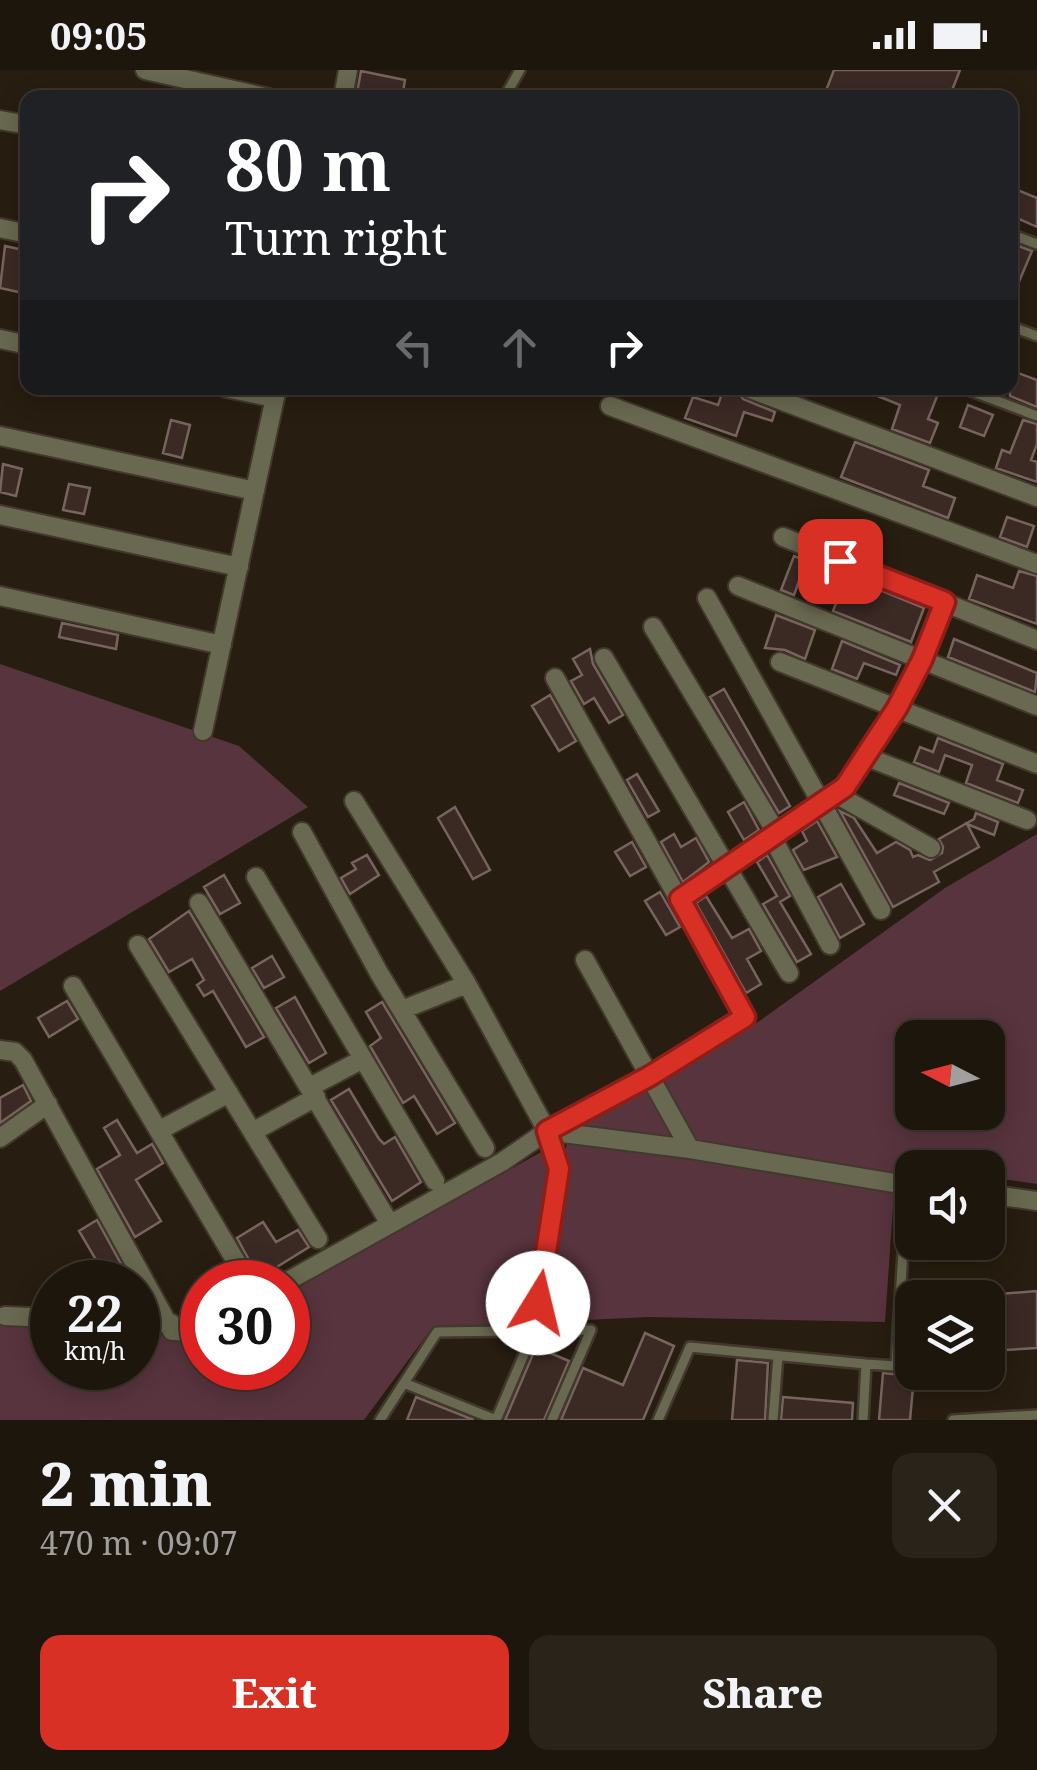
<!DOCTYPE html>
<html lang="en">
<head>
<meta charset="utf-8">
<style>
  body { margin:0; font-family:"Noto Serif",serif; background:#2a231a; color:#f1f3f6; height:100vh; display:flex; flex-direction:column; font-size:38px; white-space:nowrap }
  * { box-sizing:border-box; margin:0 }
  p { font-size:32px; color:#a09f9d }
  .icon { flex:none; width:55px; height:55px; fill:none; stroke:currentColor; stroke-width:2; stroke-linecap:round; stroke-linejoin:round }
  .map { position:relative; height:1350px; overflow:hidden }
  .drawer { display:flex; flex-direction:column; background:#1d160c; flex:1 }
  .drawer>* { flex:none }
  .hud { position:absolute; left:20px; top:20px; width:998px; height:305px; border-radius:20px; box-shadow:0 5px 25px #0003,0 0 0 2px #3b352d; background:#202124; color:#fff; overflow:hidden }
  .needle { width:65px; rotate:276deg }
  .controls { position:absolute; left:895px; top:950px; display:grid; gap:20px }
  .controls a { display:grid; place-items:center; width:110px; height:110px; border-radius:20px; background:#1d160c; box-shadow:0 5px 25px #0003,0 0 0 2px #3b352d; font-size:50px }
  .speed { position:absolute; left:30px; top:1190px; display:flex; gap:20px; font-size:50px; font-weight:700; text-align:center }
  .speed>* { display:grid; place-content:center; width:130px; height:130px; border-radius:50%; background:#1d160c; box-shadow:0 5px 25px #0003,0 0 0 2px #3b352d; line-height:1 }
  .speed small { font-size:25px; font-weight:400 }
  .speed .limit { border:15px solid #d22; background:#fff; color:#111 }
  .pin { position:absolute; display:grid; place-items:center; width:85px; height:85px; color:#fff; margin:-42px; border-radius:20px; box-shadow:0 5px 15px #0006 }
  .me { position:absolute; width:110px; margin:-55px; rotate:9deg; stroke-linejoin:round; filter:drop-shadow(0 0 8px #0008) }
  .turn { display:flex; align-items:center; gap:35px; height:210px; padding:0 40px; font-size:45px }
  .turn .icon { width:130px; height:130px; stroke-width:2.5 }
  .turn b { display:block; font-size:70px; line-height:85px }
  .lanes { display:flex; align-items:center; height:95px; padding:0 40px; background:#0003; justify-content:center; gap:50px; direction:ltr }
  .lanes .off { opacity:.35 }
  .round { display:grid; place-items:center; flex:none; width:105px; height:105px; border-radius:20px; background:#2a231a }
  .overview { display:flex; align-items:center; justify-content:space-between; height:170px; padding:0 40px }
  h1 { font-size:60px; font-weight:800; line-height:75px }
  .cta { display:flex; gap:20px; margin-top:auto; padding:20px 40px }
  .cta a { flex:1; height:115px; border-radius:20px; background:#d93025; color:#fff; font-size:40px; font-weight:800; line-height:115px; text-align:center }
  .cta a+a { background:#2a231a; color:#f1f3f6 }
  .status { display:flex; justify-content:space-between; align-items:center; height:70px; padding:0 50px; background:#1d160c; direction:ltr }
  .status svg { height:28px; fill:currentColor }
  .map>svg:first-child { display:block }
  .green { fill:#58343e; fill-rule:evenodd }
  .building { fill:#3b2924; stroke:#78645e; stroke-width:2.5 }
  .lines { fill:none; stroke-linecap:round; stroke-linejoin:round }
  .service-casing { stroke:#42392c; stroke-width:14 }
  .minor-casing { stroke:#42392c; stroke-width:22 }
  .service { stroke:#696951; stroke-width:9 }
  .minor { stroke:#696951; stroke-width:18 }
  .route-casing { stroke:#8d1f18; stroke-width:25 }
  .route { stroke:#d93025; stroke-width:18 }
</style>
</head>
<body>
<div class="status"><b>09:05</b><svg viewBox="0 0 49 12"><path d="M0 12V9h3v3zM5 12V6h3v6zM10 12V3h3v9zM15 12V0h3v12zM26 1h20v11H26zM47 4h2v5h-2z"/></svg></div>
<div class="map">
<svg width="1037" height="1350" viewBox="0 0 1037 1350">
  <rect width="100%" height="100%" fill="#271d10"/>
  <!-- green -->
  <path class="green" d="M 0,594 L 239,676 L 308,737 L 0,921 Z
    M 1037,764 L 1037,1114 L 988,1107 L 988,1098 L 923,1097 L 896,1094 L 885,1252 L 649,1247 L 543,1252 L 568,1064 L 758,952 L 945,818 ZM 912,968 L 988,968 L 988,1042 L 912,1042 Z
    M 543,1081 L 551,1111 L 526,1253 L 432,1258 L 364,1350 L 0,1350 L 0,1254 L 52,1257 L 52,1298 L 138,1298 L 138,1263 L 202,1268 L 202,1298 L 288,1298 L 288,1223 Z"/>
  <!-- building -->
  <path class="building" d="M 834,0 L 960,0 L 949,28 L 852,28 L 827,18 Z
    M 361,1 L 405,10 L 402,28 L 356,28 Z
    M 1010,117 L 1037,128 L 1037,157 L 1010,145 Z
    M 1010,173 L 1032,181 L 1010,233 Z
    M 5,176 L 28,181 L 23,223 L 0,218 Z
    M 1010,300 L 1037,310 L 1037,337 L 1010,326 Z
    M 724,318 L 736,318 L 743,329 L 775,342 L 772,351 L 744,342 L 736,366 L 685,348 L 693,327 L 718,335 Z
    M 858,318 L 920,318 L 938,324 L 928,349 L 938,353 L 930,373 L 892,359 L 900,335 Z
    M 968,335 L 993,345 L 984,366 L 960,357 Z
    M 171,350 L 190,355 L 182,388 L 163,383 Z
    M 1023,350 L 1037,354 L 1037,374 L 1031,390 L 1037,392 L 1037,412 L 996,398 L 1002,380 L 1010,383 Z
    M 855,372 L 929,400 L 923,416 L 955,428 L 948,448 L 841,407 Z
    M 3,394 L 22,399 L 16,426 L 0,422 Z
    M 69,414 L 90,418 L 84,444 L 63,440 Z
    M 1007,447 L 1034,456 L 1027,477 L 1000,467 Z
    M 794,486 L 820,496 L 814,513 L 800,508 L 794,525 L 781,520 Z
    M 1019,501 L 1037,506 L 1037,554 L 969,529 L 977,505 L 1013,518 Z
    M 846,506 L 924,538 L 911,572 L 833,541 Z
    M 776,545 L 815,560 L 805,589 L 785,580 L 765,578 Z
    M 62,553 L 118,565 L 116,579 L 59,567 Z
    M 954,569 L 1037,603 L 1035,622 L 948,587 Z
    M 842,571 L 900,595 L 896,605 L 864,593 L 857,609 L 832,599 Z
    M 590,579 L 593,594 L 623,645 L 609,653 L 594,628 L 584,634 L 571,611 L 582,605 L 573,589 Z
    M 724,619 L 790,736 L 779,743 L 710,627 Z
    M 550,625 L 576,671 L 559,681 L 532,636 Z
    M 938,668 L 1003,694 L 997,710 L 1023,720 L 1018,733 L 966,713 L 972,695 L 945,685 L 939,702 L 914,692 L 920,677 L 933,682 Z
    M 637,704 L 659,741 L 648,747 L 627,710 Z
    M 899,713 L 949,733 L 944,744 L 894,725 Z
    M 744,732 L 759,760 L 744,770 L 728,742 Z
    M 455,737 L 490,800 L 473,809 L 438,748 Z
    M 840,741 L 854,748 L 877,783 L 896,772 L 910,780 L 913,787 L 918,785 L 930,790 L 942,783 L 943,777 L 939,769 L 974,749 L 976,743 L 998,752 L 994,765 L 967,754 L 979,777 L 934,802 L 939,812 L 893,837 Z
    M 817,751 L 837,787 L 804,800 L 793,780 L 807,771 L 802,761 Z
    M 674,764 L 681,777 L 696,768 L 709,792 L 683,812 L 661,772 Z
    M 632,772 L 646,797 L 630,806 L 615,782 Z
    M 367,785 L 379,805 L 350,824 L 341,808 L 356,799 L 352,793 Z
    M 767,785 L 790,826 L 780,832 L 811,884 L 797,892 L 763,834 L 777,826 L 757,792 Z
    M 224,805 L 240,833 L 220,844 L 204,817 Z
    M 841,814 L 864,854 L 840,868 L 818,827 Z
    M 660,822 L 680,857 L 666,865 L 645,831 Z
    M 706,826 L 732,868 L 749,859 L 761,881 L 747,889 L 761,914 L 746,923 L 696,833 Z
    M 189,841 L 264,967 L 246,977 L 213,921 L 204,926 L 197,915 L 204,910 L 192,889 L 169,902 L 149,869 Z
    M 272,886 L 284,907 L 264,918 L 252,898 Z
    M 295,927 L 326,983 L 309,993 L 276,938 Z
    M 67,931 L 78,949 L 49,967 L 38,948 Z
    M 382,932 L 455,1053 L 437,1064 L 414,1026 L 403,1033 L 370,976 L 381,968 L 366,942 Z
    M 23,1015 L 31,1031 L 0,1053 L 0,1028 Z
    M 349,1019 L 379,1069 L 384,1074 L 395,1067 L 421,1112 L 392,1131 L 331,1030 Z
    M 117,1050 L 137,1083 L 152,1074 L 163,1093 L 136,1110 L 161,1151 L 135,1167 L 97,1099 L 120,1085 L 104,1058 Z
    M 97,1150 L 131,1212 L 109,1212 L 79,1161 Z
    M 263,1152 L 276,1172 L 298,1160 L 309,1177 L 259,1208 L 237,1168 Z
    M 1037,1221 L 1037,1278 L 988,1281 L 988,1225 Z
    M 645,1263 L 674,1276 L 643,1350 L 561,1350 L 583,1298 L 623,1315 Z
    M 536,1277 L 569,1291 L 544,1350 L 505,1350 Z
    M 737,1290 L 768,1293 L 765,1350 L 732,1350 Z
    M 883,1303 L 914,1306 L 910,1350 L 879,1350 Z
    M 416,1327 L 474,1350 L 407,1350 Z
    M 783,1327 L 853,1333 L 852,1350 L 781,1350 Z"/>
  <g class="lines">
    <!-- service casing -->
    <g class="service-casing">
      <path id="service" d="M 504,28 L 520,0
        M 1010,164 L 1037,174
        M 1010,256 L 1037,266
        M 963,318 L 1037,346
        M 404,1313 L 496,1350 L 534,1261
        M 380,1350 L 437,1262 L 591,1260 L 552,1350
        M 658,1350 L 690,1277 L 866,1294
        M 773,1350 L 778,1286
        M 863,1350 L 866,1294 L 896,1296 L 907,1115
        M 953,1350 L 1037,1345"/>
    </g>
    <!-- minor casing -->
    <g class="minor-casing">
      <path id="minor" d="M 145,0 L 269,28
        M 343,28 L 348,0
        M 0,50 L 28,55
        M 0,158 L 28,164
        M 0,269 L 28,275
        M 226,318 L 275,328
        M 748,318 L 1037,427
        M 610,336 L 1037,494
        M 0,366 L 255,421
        M 0,445 L 239,497
        M 783,467 L 1037,570
        M 738,516 L 1037,636
        M 0,526 L 222,575
        M 707,528 L 881,840
        M 653,557 L 776,762
        M 604,588 L 789,903
        M 780,592 L 1037,694
        M 203,661 L 277,318
        M 867,687 L 1027,750
        M 834,723 L 931,778
        M 354,731 L 467,914 L 547,1061 L 559,1099 L 534,1261
        M 302,762 L 379,903 L 485,1078
        M 771,765 L 830,875
        M 256,807 L 435,1111
        M 680,829 L 845,717 L 897,638 L 922,590 L 945,532
        M 199,833 L 390,1154
        M 138,875 L 318,1169
        M 585,890 L 690,1079
        M 73,916 L 247,1210
        M 404,939 L 467,914
        M 0,980 L 15,982 L 23,990 L 172,1261 L 197,1262 L 202,1259
        M 310,1017 L 363,989
        M 160,1060 L 229,1023
        M 254,1061 L 316,1027
        M 547,1061 L 649,1006 L 745,947 L 555,608
        M 0,1068 L 48,1034
        M 988,1124 L 1037,1131
        M 286,1212 L 502,1092 L 547,1061 L 690,1079 L 912,1116
        M 5,1246 L 52,1248
        M 138,1252 L 171,1253"/>
    </g>
    <!-- service -->
    <use href="#service" class="service"/>
    <!-- minor -->
    <use href="#minor" class="minor"/>
  </g>
  <g class="lines">
    <!-- route casing -->
    <g class="route-casing">
      <path id="route" d="M 538,1233 L 559,1099 L 547,1061 L 650,1006 L 745,947 L 680,829 L 845,717 L 897,638 L 922,590 L 945,532 L 840,491"/>
    </g>
    <!-- route -->
    <use href="#route" class="route"/>
  </g>
</svg>
<div class="controls">
<a><svg class="needle" viewBox="-14 -14 28 28"><path d="M0-13l5 13h-10z" fill="#e53935"/><path d="M0 13l5-13h-10z" fill="#a09f9d"/></svg></a>
<a><svg class="icon" aria-label="sound" viewBox="0 0 24 24"><path d="M4 9h4l5-4v14l-5-4H4zM17 9q2 3 0 6"/></svg></a>
<a><svg class="icon" aria-label="layers" viewBox="0 0 24 24"><path d="M12 4l9 5-9 5-9-5zM3 14l9 5 9-5"/></svg></a>
</div>
<div class="speed"><div>22<small>km/h</small></div><div class="limit">30</div></div>
<div class="pin" style="left:840px;top:491px;background:#d93025"><svg class="icon" aria-label="arrive" viewBox="0 0 24 24"><path d="M6 21V4h12l-3 4 3 4H6"/></svg></div>
<svg class="me" style="left:538px;top:1233px" viewBox="-20 -20 40 40"><circle r="19" fill="#fff"/><path d="M0-13L10 11 0 6-10 11z" fill="#d93025"/></svg>
<div class="hud">
<div class="turn"><svg class="icon" aria-label="right" viewBox="0 0 24 24"><path d="M7 20v-9h11M14 6l5 5-5 5"/></svg><div><b>80 m</b>Turn right</div></div>
<div class="lanes"><svg class="icon off" aria-label="left" viewBox="0 0 24 24"><path d="M17 20v-9H6M10 6l-5 5 5 5"/></svg><svg class="icon off" aria-label="ahead" viewBox="0 0 24 24"><path d="M12 20V5M6 11l6-6 6 6"/></svg><svg class="icon" aria-label="right" viewBox="0 0 24 24"><path d="M7 20v-9h11M14 6l5 5-5 5"/></svg></div>
</div>
</div>
<section class="drawer">
<div class="overview"><div><h1>2 min</h1><p>470 m · 09:07</p></div><a class="round"><svg class="icon" aria-label="close" viewBox="0 0 24 24"><path d="M6 6l12 12M18 6L6 18"/></svg></a></div>
<div class="cta"><a>Exit</a><a>Share</a></div>
</section>
</body>
</html>
